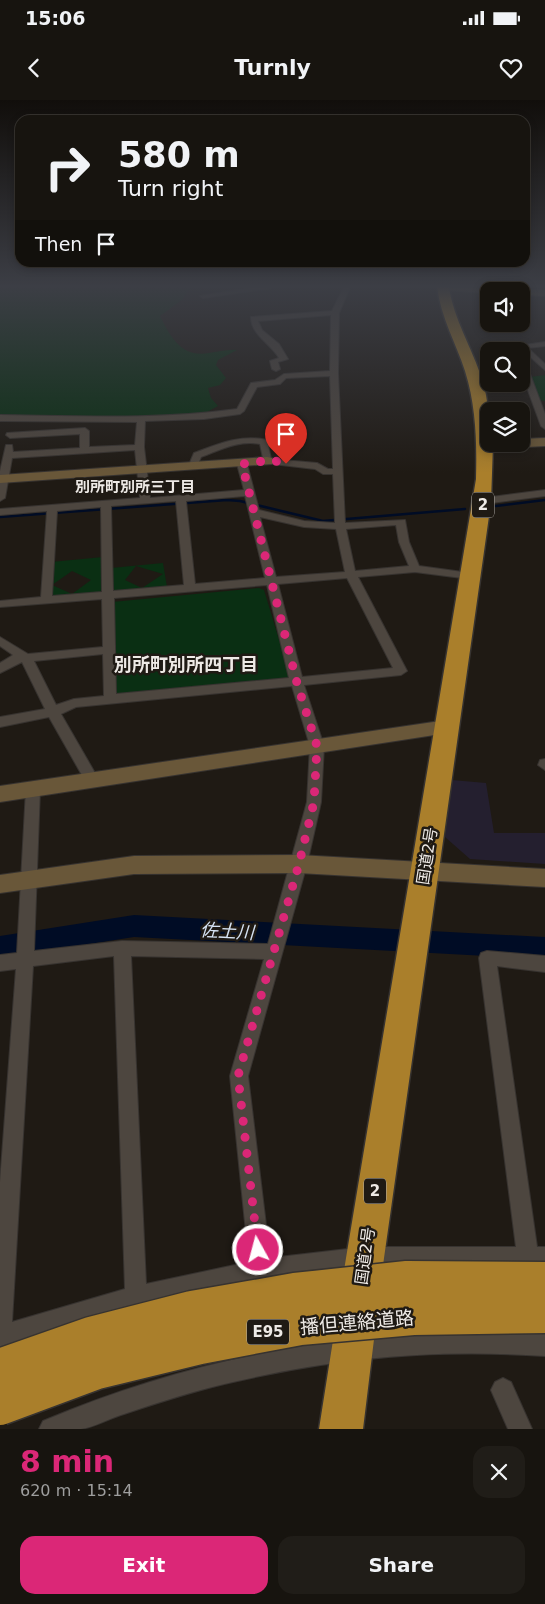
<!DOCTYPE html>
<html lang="en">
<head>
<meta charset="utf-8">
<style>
  body { margin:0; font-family:"DejaVu Sans","Noto Sans JP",sans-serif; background:#201d18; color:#f1f3f6; height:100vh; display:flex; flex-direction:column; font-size:19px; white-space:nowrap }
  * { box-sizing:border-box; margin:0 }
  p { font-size:16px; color:#9e9e9e }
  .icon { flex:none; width:28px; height:28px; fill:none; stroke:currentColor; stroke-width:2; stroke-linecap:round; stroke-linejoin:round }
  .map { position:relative; height:1329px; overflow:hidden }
  .sheet { display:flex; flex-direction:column; background:#17140f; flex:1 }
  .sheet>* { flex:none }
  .top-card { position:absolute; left:15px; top:15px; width:515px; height:152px; border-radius:15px; box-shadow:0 2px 8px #0003,0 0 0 1px #36332f; background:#17140f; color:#f1f3f6; overflow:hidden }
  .controls { position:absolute; left:480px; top:182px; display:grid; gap:10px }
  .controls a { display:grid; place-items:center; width:50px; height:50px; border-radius:10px; background:#17140f; box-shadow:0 2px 8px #0003,0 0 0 1px #36332f; font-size:25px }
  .pin { position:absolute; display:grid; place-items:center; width:42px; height:42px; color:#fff; margin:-51px -21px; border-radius:50% 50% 50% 0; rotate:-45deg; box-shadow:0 0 5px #0007 }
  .pin .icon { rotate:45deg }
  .me { position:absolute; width:55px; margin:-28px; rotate:353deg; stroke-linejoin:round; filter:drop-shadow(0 0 4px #0008) }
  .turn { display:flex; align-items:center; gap:18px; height:105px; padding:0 20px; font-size:22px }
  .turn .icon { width:65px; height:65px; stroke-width:2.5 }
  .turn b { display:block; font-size:35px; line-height:42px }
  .then { display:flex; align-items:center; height:48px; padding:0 20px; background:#0003; gap:10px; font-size:19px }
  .round { display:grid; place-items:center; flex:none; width:52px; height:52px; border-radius:15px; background:#201d18 }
  .summary { display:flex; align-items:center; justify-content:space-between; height:85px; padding:0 20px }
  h1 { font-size:30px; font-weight:700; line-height:38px; color:#db2777 }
  .cta { display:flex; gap:10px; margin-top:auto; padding:10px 20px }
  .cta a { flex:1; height:58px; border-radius:15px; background:#db2777; color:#fff; font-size:20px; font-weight:700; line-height:58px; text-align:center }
  .cta a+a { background:#201d18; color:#f1f3f6 }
  .status { display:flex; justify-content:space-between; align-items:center; height:35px; padding:0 25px; background:#17140f; direction:ltr }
  .status svg { height:14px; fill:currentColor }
  header { display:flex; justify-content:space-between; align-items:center; height:65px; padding:0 20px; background:#17140f; font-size:22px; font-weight:700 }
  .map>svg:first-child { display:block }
  .commercial { fill:#241f2f }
  .green { fill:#0a2f13; fill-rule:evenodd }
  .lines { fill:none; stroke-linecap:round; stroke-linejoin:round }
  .stream { stroke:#000c25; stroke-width:2.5 }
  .river { fill:#000c25; fill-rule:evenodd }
  .street-casing { stroke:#373330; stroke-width:2 }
  .secondary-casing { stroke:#373330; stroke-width:2 }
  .highway-casing { stroke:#373330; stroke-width:3 }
  .street { fill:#4d463f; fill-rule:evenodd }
  .secondary { fill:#695739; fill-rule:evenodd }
  .highway { fill:#aa7f2b; fill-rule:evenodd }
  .highway-bridge-casing { stroke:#373330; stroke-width:41; stroke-linecap:butt }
  .highway-bridge { stroke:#aa7f2b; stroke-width:38 }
  .route { stroke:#db2777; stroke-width:9; stroke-dasharray:0 16.2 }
  .labels { text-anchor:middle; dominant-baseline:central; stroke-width:5; stroke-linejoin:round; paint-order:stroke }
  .far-neighbourhood-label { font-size:15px; font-weight:bold; fill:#eeeae6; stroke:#1f1a14 }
  .shield { fill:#1f1a14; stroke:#b0aca7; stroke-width:1 }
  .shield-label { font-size:15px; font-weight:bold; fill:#eeeae6 }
  .street-label { font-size:16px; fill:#eeeae6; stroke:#1f1a14 }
  .neighbourhood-label { font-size:18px; font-weight:bold; fill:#eeeae6; stroke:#1f1a14 }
  .water-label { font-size:18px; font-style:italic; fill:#d6e3f3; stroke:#1f1a14 }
  .near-street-label { font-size:19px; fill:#eeeae6; stroke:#1f1a14 }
</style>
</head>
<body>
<div class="status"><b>15:06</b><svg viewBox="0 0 49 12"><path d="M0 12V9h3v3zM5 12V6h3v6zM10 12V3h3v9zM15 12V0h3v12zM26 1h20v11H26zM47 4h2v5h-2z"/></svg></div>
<header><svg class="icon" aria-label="back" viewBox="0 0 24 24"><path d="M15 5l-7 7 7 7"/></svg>Turnly<svg class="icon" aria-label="heart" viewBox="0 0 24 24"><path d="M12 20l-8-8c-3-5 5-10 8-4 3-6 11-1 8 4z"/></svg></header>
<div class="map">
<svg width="545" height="1329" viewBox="0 0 545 1329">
  <rect width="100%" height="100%" fill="#1f1a14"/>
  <!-- commercial -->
  <path class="commercial" d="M 452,680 L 486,683 L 494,733 L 545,733 L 545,764 L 470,759 L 445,737 Z"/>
  <!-- green -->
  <path class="green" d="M 0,187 L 191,187 L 182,200 L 160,216 C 171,238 182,258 209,253 C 218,252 228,249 237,250 L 218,260 L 216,265 L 226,278 L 220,285 L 208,288 L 211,298 L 218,306 L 205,313 L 168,315 L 81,319 L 14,318 L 0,315 Z
    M 545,275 L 545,301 L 538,300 L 530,277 Z
    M 103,457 L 103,490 L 98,493 L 56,496 L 51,494 L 51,462 ZM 72,471 L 91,480 L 72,494 L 52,485 Z
    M 163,463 L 167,487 L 117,492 L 112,489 L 111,468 ZM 136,466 L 163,474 L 142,488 L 125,480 Z
    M 259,488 L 264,490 L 290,576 L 285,580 L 118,595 L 112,591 L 112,502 Z"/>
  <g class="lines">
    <!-- stream -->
    <path class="stream" d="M 496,406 L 545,400
      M 0,417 L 227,400 L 240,401 L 323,421 L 465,409"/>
    <!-- river -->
    <path class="river" d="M 134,815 L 545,837 L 545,859 L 134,837 L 0,858 L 0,836 Z"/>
    <!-- street casing -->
    <g class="street-casing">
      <path id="street" d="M 256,187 L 278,187 L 203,198 L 200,196 Z
        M 344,187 L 350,187 L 339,213 L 338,273 L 345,423 L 405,420 L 409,442 L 419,466 L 470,473 L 475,476 L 470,479 L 415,472 L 358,477 L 407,571 L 401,575 L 304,585 L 324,646 L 321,702 L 307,764 L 248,976 L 270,1158 L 365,1147 L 516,1147 L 479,858 L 481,853 L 487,851 L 545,856 L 545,872 L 497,866 L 537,1147 L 545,1147 L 545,1169 C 450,1166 355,1165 261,1181 C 172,1196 86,1223 0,1248 L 0,1082 L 16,869 L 0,871 L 0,855 L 17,853 L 26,689 L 28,685 L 38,685 L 40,689 L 34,851 L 122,841 L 268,844 L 307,702 L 310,646 L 292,586 L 76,607 L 61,614 L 99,680 L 97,684 L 87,684 L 49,617 L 0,627 L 0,617 L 45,609 L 22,562 L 0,573 L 0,563 L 13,555 L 0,546 L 0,537 L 28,554 L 103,547 L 102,499 L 0,507 L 0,501 L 41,497 L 47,411 L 0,415 L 0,409 L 140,398 L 135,350 L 12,358 L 5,398 L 0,401 L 0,371 L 6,345 L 12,345 L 13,352 L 80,348 L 80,334 L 10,338 L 6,335 L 7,333 L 85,328 L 89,331 L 89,347 L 135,345 L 137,322 L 0,321 L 0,315 C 79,316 158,320 237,309 L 251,283 L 275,280 L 284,274 L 330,271 L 331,215 L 258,221 L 262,230 L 279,244 L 288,259 L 278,262 L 280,269 L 276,271 L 272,269 L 270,261 L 279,258 C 271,244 251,235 251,217 L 332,211 ZM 330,276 L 333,369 L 328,369 L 317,363 L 271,359 L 267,340 C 241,334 218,344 194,353 L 188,367 L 196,369 L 201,357 C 220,350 239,340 260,344 L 264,363 L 315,369 L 323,374 L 333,374 L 335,423 L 304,421 L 259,410 L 247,364 L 242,361 L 237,364 L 244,390 L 150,398 L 144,347 L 145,321 L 204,319 L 240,314 L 244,311 L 257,287 L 280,284 L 286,278 ZM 245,396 L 265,478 L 195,484 L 186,401 ZM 176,401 L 184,485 L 113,491 L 111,406 ZM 101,407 L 102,492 L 52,496 L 57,411 ZM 260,417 L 304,427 L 336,429 L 345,472 L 276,477 ZM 396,425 L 399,442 L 409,466 L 355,471 L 346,429 ZM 347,478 L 393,568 L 302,577 L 278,484 ZM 267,485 L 289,578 L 116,594 L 114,498 ZM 103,554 L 104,596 L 74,599 L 56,605 L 34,561 ZM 114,856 L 125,1189 L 12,1222 L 33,866 ZM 131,856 L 264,859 L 230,976 L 249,1162 L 146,1184 Z
        M 545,242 L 545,246 L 528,248 L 545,264 L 545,270 L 518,246 Z
        M 526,272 L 530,274 L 545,314 L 545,329 L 541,326 L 522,274 Z
        M 489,275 L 489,279 L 474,280 L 470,278 Z
        M 545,390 L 545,396 L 484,404 L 479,401 L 484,398 Z
        M 545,659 L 545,670 L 538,665 L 540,660 Z
        M 483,1230 L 545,1234 L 545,1256 C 435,1249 341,1257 233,1282 C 196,1290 160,1302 124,1314 C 110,1318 95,1327 81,1329 C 67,1329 53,1329 39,1329 L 43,1321 C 186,1261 327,1233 483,1230 Z
        M 503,1278 L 511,1282 L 532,1329 L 508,1329 L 491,1290 L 495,1282 Z"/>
    </g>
    <!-- secondary casing -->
    <g class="secondary-casing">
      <path id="secondary" d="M 439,187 L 485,187 L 499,191 L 489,191 L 489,193 L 444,190 Z
        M 521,189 L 545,190 L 545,196 L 521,195 L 521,191 L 517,191 Z
        M 545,338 L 545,346 L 486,349 L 479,345 L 481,342 L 489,341 L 489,344 L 521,344 L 521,339 Z
        M 267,357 L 272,358 L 274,361 L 272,364 L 0,383 L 0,375 Z
        M 447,620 L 454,622 L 457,627 L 454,632 L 0,702 L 0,686 Z
        M 299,755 L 545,769 L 545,787 L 299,773 L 134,774 L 0,793 L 0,775 L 134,756 Z"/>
    </g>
    <!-- highway casing -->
    <g class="highway-casing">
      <path id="highway" d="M 437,187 L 449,187 C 454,220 472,248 482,279 C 489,301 489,321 489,344 L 493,344 L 491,402 L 384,1158 L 363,1329 L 319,1329 L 346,1158 L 476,379 C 477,342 476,306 465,271 C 456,243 441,218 437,187 Z"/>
    </g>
    <!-- street -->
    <use href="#street" class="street"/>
    <!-- secondary -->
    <use href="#secondary" class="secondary"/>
    <!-- highway -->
    <use href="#highway" class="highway"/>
    <!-- highway-bridge casing -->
    <g class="highway-bridge-casing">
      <path id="highway-bridge" d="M 0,1268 L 91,1236 L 192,1210 L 295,1192 L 407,1180 L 545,1181
        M 0,1306 L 97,1270 L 200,1245 L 300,1226 L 413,1216 L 545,1214"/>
    </g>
    <!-- highway-bridge -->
    <use href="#highway-bridge" class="highway-bridge"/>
  </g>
  <!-- sky -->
  <linearGradient id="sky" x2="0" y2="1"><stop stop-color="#110e0b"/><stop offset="0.5" stop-color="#3c3e45"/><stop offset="1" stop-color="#3c3e45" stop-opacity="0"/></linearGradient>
  <rect width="545" height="373" fill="url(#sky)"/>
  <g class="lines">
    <!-- route -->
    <path class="route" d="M 258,1150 L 238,976 L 299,764 L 314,702 L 317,646 L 297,583 L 242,364 L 272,360 L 286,364"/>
  </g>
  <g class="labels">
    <!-- far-neighbourhood labels -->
    <g class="far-neighbourhood-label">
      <text x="135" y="387">別所町別所三丁目</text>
    </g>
    <!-- shield labels -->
    <g class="shield">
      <rect x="472" y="392.5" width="22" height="25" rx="4"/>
      <rect x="364" y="1078.5" width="22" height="25" rx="4"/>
      <rect x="247" y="1219.5" width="42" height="25" rx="4"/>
    </g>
    <g class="shield-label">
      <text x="483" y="405">2</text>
      <text x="375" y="1091">2</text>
      <text x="268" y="1232">E95</text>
    </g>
    <!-- street labels -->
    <g class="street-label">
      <text transform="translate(427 756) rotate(-81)">国道2号</text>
      <text transform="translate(365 1156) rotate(-82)">国道2号</text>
    </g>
    <!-- neighbourhood labels -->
    <g class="neighbourhood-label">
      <text x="186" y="564">別所町別所四丁目</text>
    </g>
    <!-- water labels -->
    <g class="water-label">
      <text transform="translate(227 831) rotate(3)">佐土川</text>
    </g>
    <!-- near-street labels -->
    <g class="near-street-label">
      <text transform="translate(357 1222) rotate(-5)">播但連絡道路</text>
    </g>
  </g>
</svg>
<div class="controls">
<a><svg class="icon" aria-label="sound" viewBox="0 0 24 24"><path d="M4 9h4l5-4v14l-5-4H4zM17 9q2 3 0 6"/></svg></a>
<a><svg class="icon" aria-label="search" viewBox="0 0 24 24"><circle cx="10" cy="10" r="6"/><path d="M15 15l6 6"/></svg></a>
<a><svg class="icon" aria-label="layers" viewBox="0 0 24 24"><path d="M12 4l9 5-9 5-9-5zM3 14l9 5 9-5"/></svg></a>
</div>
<div class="pin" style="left:286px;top:364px;background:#d93025"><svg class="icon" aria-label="arrive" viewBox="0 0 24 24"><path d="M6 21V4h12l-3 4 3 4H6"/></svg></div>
<svg class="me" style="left:258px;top:1150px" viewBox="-20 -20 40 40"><circle r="17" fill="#db2777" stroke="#fff" stroke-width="3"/><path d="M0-11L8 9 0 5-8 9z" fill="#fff"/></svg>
<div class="top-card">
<div class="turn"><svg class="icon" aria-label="right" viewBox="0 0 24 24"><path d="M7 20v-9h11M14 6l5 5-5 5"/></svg><div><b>580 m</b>Turn right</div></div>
<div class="then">Then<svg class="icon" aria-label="arrive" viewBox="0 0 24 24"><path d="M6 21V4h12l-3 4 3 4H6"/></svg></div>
</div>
</div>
<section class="sheet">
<div class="summary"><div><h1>8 min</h1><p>620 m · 15:14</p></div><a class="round"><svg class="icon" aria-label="close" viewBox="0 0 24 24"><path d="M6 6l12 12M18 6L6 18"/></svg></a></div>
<div class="cta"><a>Exit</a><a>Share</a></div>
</section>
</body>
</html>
